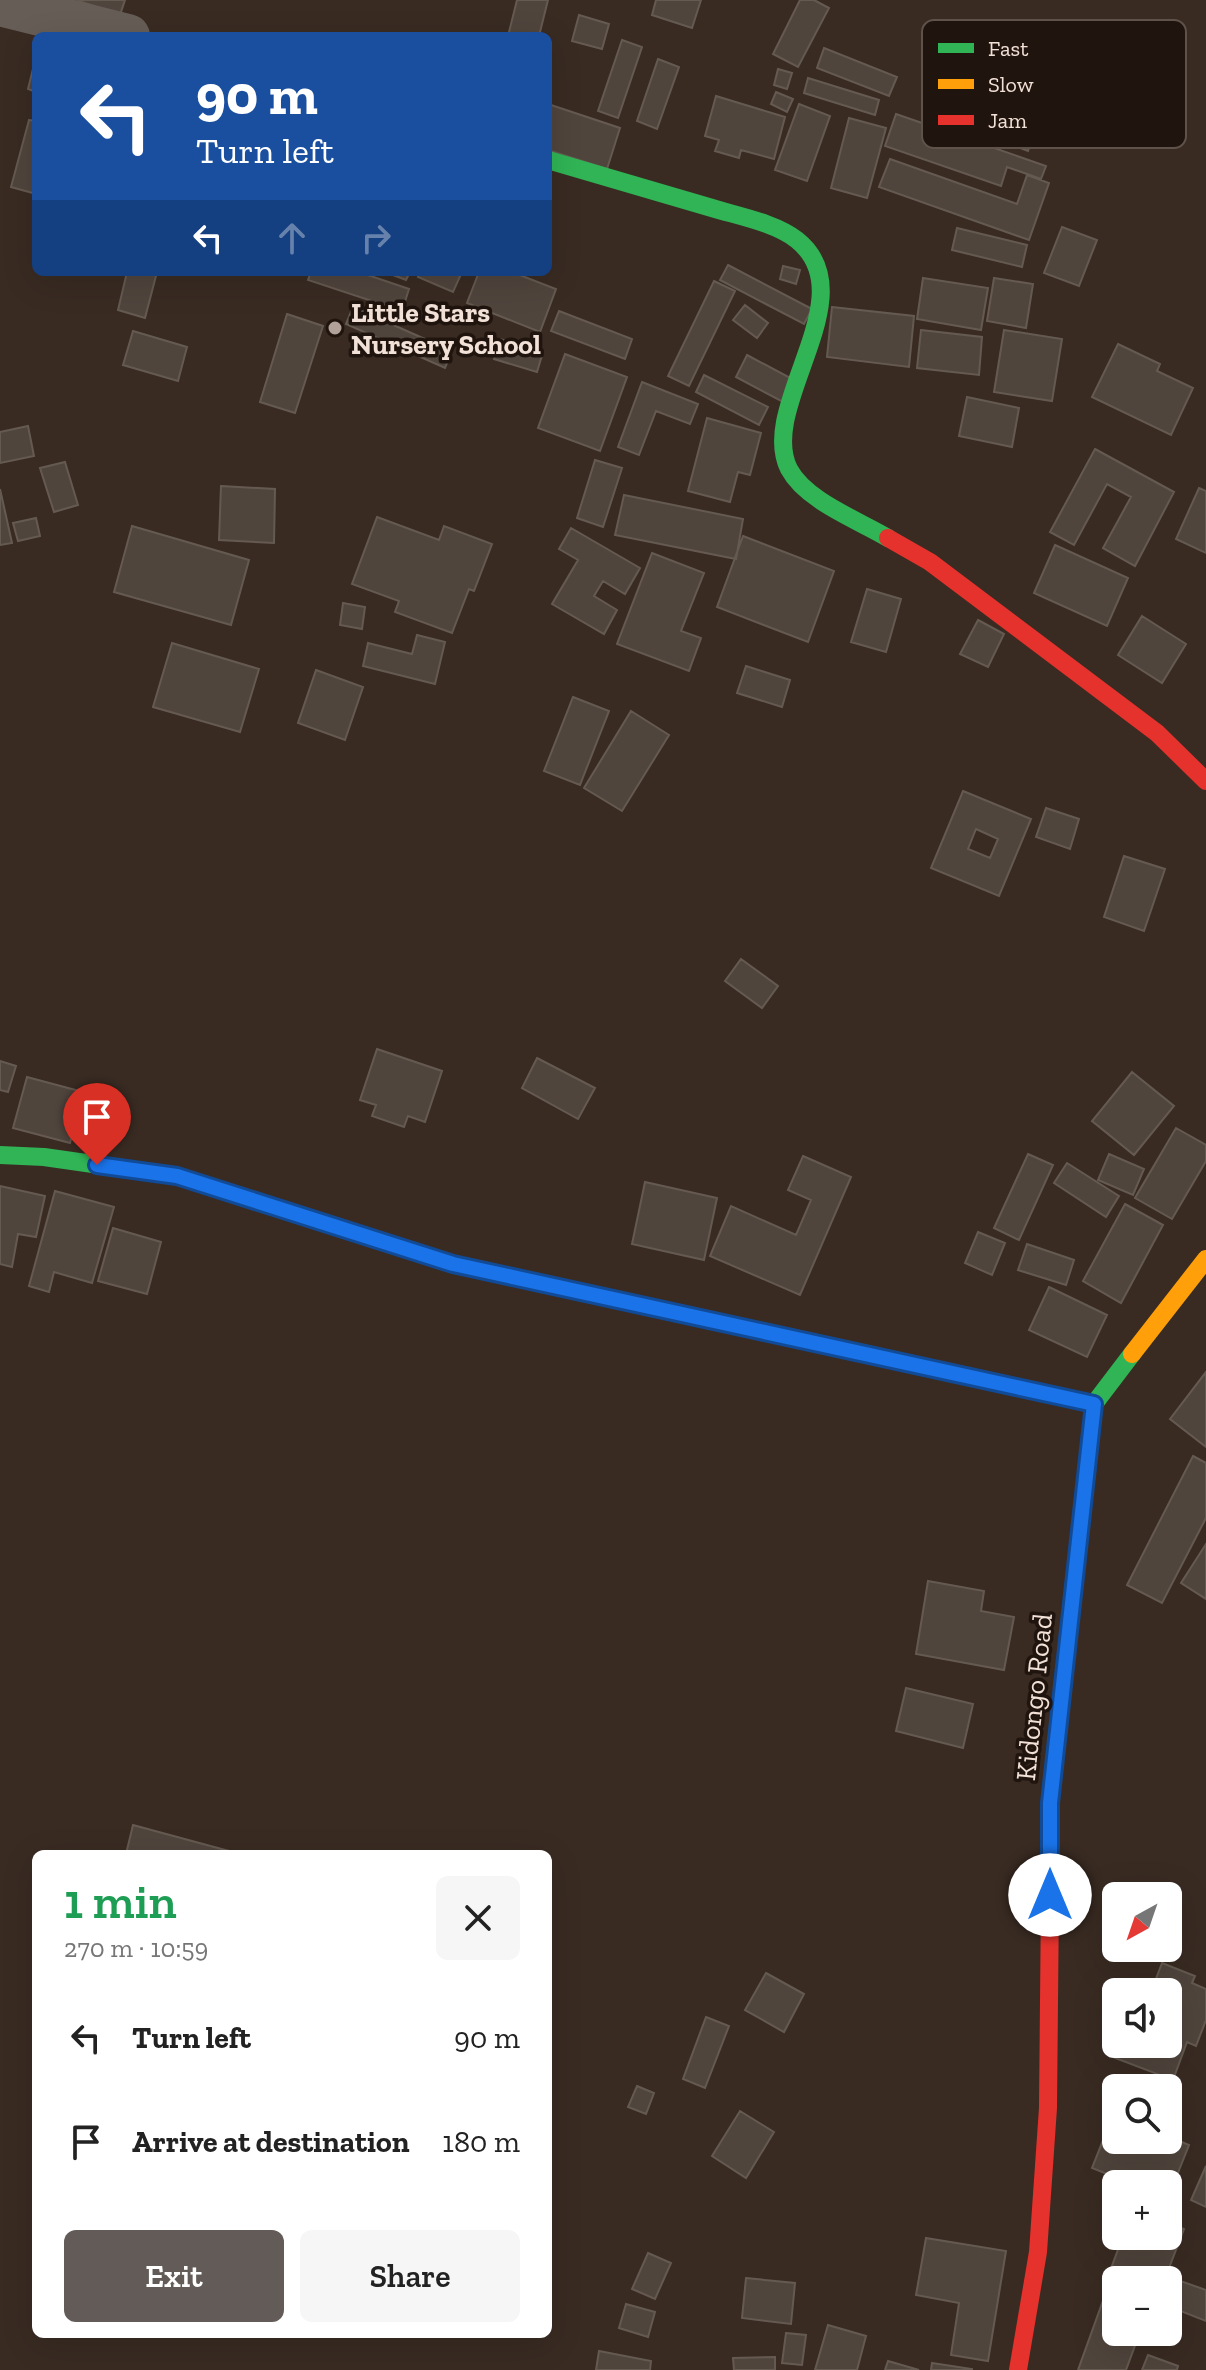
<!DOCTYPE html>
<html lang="en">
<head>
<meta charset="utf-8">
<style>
  body { margin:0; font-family:"Zilla Slab",serif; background:#f6f6f6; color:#222; height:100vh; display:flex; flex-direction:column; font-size:30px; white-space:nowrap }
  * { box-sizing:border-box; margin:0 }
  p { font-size:26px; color:#767676 }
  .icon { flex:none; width:44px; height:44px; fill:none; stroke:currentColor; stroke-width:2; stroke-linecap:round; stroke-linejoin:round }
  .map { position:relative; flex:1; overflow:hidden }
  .sheet { position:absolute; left:32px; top:1850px; width:520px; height:488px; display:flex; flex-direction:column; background:#fff; border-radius:12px; box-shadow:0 8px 32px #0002 }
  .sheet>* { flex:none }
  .banner { position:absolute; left:32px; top:32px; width:520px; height:244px; border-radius:12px; box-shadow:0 8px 32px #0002; background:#1a4fa0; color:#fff; overflow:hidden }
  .needle { width:52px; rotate:220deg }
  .tools { position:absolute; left:1102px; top:1882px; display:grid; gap:16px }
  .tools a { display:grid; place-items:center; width:80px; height:80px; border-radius:12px; background:#fff; box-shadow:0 8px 32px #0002; font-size:40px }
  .pin { position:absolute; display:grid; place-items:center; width:68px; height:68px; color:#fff; margin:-82px -34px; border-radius:50% 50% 50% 0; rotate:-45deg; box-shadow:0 0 8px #0007 }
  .pin .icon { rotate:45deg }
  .me { position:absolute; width:88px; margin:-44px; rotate:0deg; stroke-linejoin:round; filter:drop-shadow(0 0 6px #0008) }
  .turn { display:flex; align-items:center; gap:28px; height:168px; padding:0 32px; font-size:36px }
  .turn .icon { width:104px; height:104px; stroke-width:2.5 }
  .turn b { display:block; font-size:56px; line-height:68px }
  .lanes { display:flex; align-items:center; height:76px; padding:0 32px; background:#0003; justify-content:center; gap:40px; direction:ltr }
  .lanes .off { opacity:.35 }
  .round { display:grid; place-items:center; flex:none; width:84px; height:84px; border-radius:12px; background:#f6f6f6 }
  .summary { display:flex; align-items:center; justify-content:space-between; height:136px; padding:0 32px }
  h1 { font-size:48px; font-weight:600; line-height:60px; color:#1e9e55 }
  .button { display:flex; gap:16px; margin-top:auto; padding:16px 32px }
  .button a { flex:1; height:92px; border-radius:12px; background:#625b57; color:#fff; font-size:32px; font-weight:600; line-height:92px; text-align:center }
  .button a+a { background:#f6f6f6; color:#222 }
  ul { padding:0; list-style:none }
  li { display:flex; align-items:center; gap:24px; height:104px; padding:0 32px }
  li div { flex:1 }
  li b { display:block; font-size:30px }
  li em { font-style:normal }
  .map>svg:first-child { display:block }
  .building { fill:#50453d; stroke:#655a51; stroke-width:2; fill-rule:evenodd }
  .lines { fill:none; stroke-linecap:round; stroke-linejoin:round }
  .street { stroke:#675d57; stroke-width:44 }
  .fast { stroke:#30b455; stroke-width:18 }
  .slow { stroke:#ff9f0a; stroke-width:18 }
  .jam { stroke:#e5322d; stroke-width:18 }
  .route-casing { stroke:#114b97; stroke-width:20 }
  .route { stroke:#1a73e8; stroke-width:14 }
  .poi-dot { fill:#b1a198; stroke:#20140e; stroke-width:3 }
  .labels { text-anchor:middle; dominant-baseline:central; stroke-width:7; stroke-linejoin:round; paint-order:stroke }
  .poi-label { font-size:28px; font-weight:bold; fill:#f2e1d7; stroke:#20140e; text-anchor:start }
  .street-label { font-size:28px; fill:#f2e1d7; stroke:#20140e }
  .key { fill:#20140e; stroke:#5f524a; stroke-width:2 }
  .key-label { font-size:22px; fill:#f2e1d7 }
</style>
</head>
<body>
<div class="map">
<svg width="1206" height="2370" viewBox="0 0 1206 2370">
  <rect width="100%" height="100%" fill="#392b22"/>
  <!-- building -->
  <path class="building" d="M 76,0 L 125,0 L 120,15 Z
    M 517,0 L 548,0 L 539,36 L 508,36 Z
    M 656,0 L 701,0 L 692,28 L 652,15 Z
    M 800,0 L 814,0 L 829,8 L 798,67 L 773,54 Z
    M 579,15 L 609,24 L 602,49 L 572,41 Z
    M 622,40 L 642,47 L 618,118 L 598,111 Z
    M 824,48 L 897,77 L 889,96 L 817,68 Z
    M 36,57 L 36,92 L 28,89 Z
    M 658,59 L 679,67 L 657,129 L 637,121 Z
    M 778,69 L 792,73 L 787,89 L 774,85 Z
    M 808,78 L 879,100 L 875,115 L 804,93 Z
    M 776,92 L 793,99 L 787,112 L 771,104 Z
    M 932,94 L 1034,132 L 1028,151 L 926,113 Z
    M 716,96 L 785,117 L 774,159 L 741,150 L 739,158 L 715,151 L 719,140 L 705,136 Z
    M 548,104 L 620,128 L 607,169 L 548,150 Z
    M 799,104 L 830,116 L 807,181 L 775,170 Z
    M 896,114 L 1046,166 L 1041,179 L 1007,167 L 1001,186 L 885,146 Z
    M 849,118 L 886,128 L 867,198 L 831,188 Z
    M 29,120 L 36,121 L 36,194 L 11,187 Z
    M 890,159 L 1017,204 L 1027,175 L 1049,183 L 1029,240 L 879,187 Z
    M 1062,227 L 1097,240 L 1079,286 L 1044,273 Z
    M 957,228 L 1027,245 L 1022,267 L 952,250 Z
    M 728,265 L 812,309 L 804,324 L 720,280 Z
    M 783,266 L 800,270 L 796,284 L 780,279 Z
    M 127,272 L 157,272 L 145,318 L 118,310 Z
    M 311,272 L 359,272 L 409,289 L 402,311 L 308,280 Z
    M 385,272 L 410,272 L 406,280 Z
    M 420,272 L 462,272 L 453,292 L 418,277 Z
    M 479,272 L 512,272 L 556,289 L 540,332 L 467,303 Z
    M 923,278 L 988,288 L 981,330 L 917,319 Z
    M 994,278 L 1033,284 L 1026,328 L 987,321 Z
    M 714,281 L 735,291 L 689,386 L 668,376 Z
    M 745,305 L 768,323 L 757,338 L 733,320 Z
    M 353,307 L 452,351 L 445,368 L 346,324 Z
    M 832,307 L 914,316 L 909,367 L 827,357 Z
    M 559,311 L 632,339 L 625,359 L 551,331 Z
    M 287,314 L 323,326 L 295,413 L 260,402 Z
    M 921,330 L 982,337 L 979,375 L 917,368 Z
    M 1004,330 L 1062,339 L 1052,401 L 994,392 Z
    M 133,331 L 187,347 L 178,381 L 123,365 Z
    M 500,339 L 543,352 L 537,372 L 494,359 Z
    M 1118,344 L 1160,364 L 1157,371 L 1193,388 L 1171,435 L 1092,397 Z
    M 565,354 L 627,377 L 600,451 L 538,428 Z
    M 747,355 L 794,380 L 783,402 L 736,377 Z
    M 704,375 L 768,407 L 759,425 L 696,392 Z
    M 642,382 L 698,404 L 690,424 L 656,411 L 639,455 L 618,447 Z
    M 967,397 L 1019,408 L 1012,447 L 959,436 Z
    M 707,418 L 761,433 L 750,475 L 738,472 L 730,502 L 688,491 Z
    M 28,426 L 34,456 L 0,463 L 0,432 Z
    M 1095,449 L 1174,492 L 1135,566 L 1103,548 L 1131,497 L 1107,484 L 1074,545 L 1050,532 Z
    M 595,460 L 622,468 L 603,527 L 577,518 Z
    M 65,462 L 78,505 L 54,512 L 40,468 Z
    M 221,486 L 275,489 L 274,543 L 219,540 Z
    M 1199,488 L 1206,491 L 1206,553 L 1176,539 Z
    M 0,489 L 12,543 L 0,545 Z
    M 624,495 L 743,519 L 736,559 L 615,535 Z
    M 377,517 L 439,540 L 444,526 L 492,544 L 474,591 L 469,589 L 452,633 L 395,612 L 399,601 L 352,584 Z
    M 36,518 L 40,536 L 18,541 L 13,523 Z
    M 132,526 L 249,560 L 231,625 L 114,592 Z
    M 571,528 L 640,568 L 625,594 L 603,581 L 594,596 L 617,610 L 604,634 L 552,604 L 578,560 L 559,549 Z
    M 743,536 L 834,571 L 808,642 L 717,607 Z
    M 1055,545 L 1128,578 L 1107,626 L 1034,593 Z
    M 652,553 L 704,573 L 681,631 L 701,638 L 689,671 L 617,644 Z
    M 867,589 L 901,599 L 886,652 L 851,642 Z
    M 343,603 L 365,607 L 362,629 L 340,625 Z
    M 1142,616 L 1186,644 L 1162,683 L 1118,655 Z
    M 978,620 L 1004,634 L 988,667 L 960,654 Z
    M 417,635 L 445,642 L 435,684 L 363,666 L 368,643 L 412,654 Z
    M 172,643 L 259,669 L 240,732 L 153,707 Z
    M 746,666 L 790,680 L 782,707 L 737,693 Z
    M 316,670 L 363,687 L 345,740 L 298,723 Z
    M 573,697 L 609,711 L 580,785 L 544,771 Z
    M 631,711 L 669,735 L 622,811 L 584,788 Z
    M 963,791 L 1031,819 L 999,896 L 931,868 ZM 976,829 L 998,839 L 990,858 L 968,849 Z
    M 1046,808 L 1079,819 L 1070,849 L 1036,837 Z
    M 1124,856 L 1165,869 L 1144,931 L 1104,917 Z
    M 741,959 L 778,986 L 762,1008 L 725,981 Z
    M 377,1049 L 442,1071 L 425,1122 L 408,1116 L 404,1127 L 372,1116 L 376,1105 L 360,1100 Z
    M 537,1058 L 595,1088 L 578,1119 L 522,1088 Z
    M 0,1061 L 16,1066 L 8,1092 L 0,1090 Z
    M 1132,1072 L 1174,1106 L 1134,1155 L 1092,1121 Z
    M 27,1077 L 83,1092 L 70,1143 L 13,1128 Z
    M 1176,1128 L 1206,1145 L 1206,1161 L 1172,1219 L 1135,1198 Z
    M 1028,1154 L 1053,1165 L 1019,1240 L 994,1228 Z
    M 1109,1154 L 1144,1169 L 1133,1195 L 1098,1180 Z
    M 803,1156 L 851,1177 L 800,1295 L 710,1256 L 731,1206 L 796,1235 L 811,1200 L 788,1190 Z
    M 1067,1163 L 1119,1196 L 1106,1217 L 1054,1183 Z
    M 645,1182 L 717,1198 L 704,1260 L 632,1244 Z
    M 0,1186 L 45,1196 L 36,1237 L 18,1234 L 12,1267 L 0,1264 Z
    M 55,1191 L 114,1207 L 92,1283 L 54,1272 L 49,1292 L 29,1286 Z
    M 1125,1204 L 1163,1225 L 1121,1303 L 1083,1281 Z
    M 113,1228 L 161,1242 L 147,1294 L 98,1281 Z
    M 978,1232 L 1005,1243 L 992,1275 L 965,1263 Z
    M 1027,1244 L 1074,1260 L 1066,1285 L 1018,1270 Z
    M 1049,1287 L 1107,1315 L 1087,1357 L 1029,1330 Z
    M 1206,1372 L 1206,1447 L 1170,1419 Z
    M 1193,1456 L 1206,1463 L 1206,1518 L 1162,1603 L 1127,1585 Z
    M 1206,1544 L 1206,1599 L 1181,1583 Z
    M 928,1581 L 984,1591 L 981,1611 L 1014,1617 L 1004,1670 L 916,1654 Z
    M 906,1688 L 973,1704 L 963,1748 L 896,1731 Z
    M 133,1825 L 240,1854 L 126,1854 Z
    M 1162,1963 L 1195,1976 L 1192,1983 L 1206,1989 L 1206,2020 L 1196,2046 L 1187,2042 L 1173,2080 L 1115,2058 L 1120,2044 L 1168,2044 L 1168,1992 L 1151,1992 Z
    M 766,1973 L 804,1994 L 784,2032 L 745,2010 Z
    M 706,2017 L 729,2026 L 705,2088 L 683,2079 Z
    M 637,2086 L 654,2093 L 646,2114 L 628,2107 Z
    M 740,2111 L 774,2132 L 746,2178 L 712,2156 Z
    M 1113,2115 L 1116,2116 L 1116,2140 L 1168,2140 L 1168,2136 L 1189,2145 L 1168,2198 L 1168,2184 L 1132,2184 L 1092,2168 Z
    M 1206,2166 L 1206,2207 L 1191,2200 Z
    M 1168,2223 L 1184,2229 L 1166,2276 L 1206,2290 L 1206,2321 L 1168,2306 L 1168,2280 L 1116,2280 L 1116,2286 L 1106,2282 L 1123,2236 L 1168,2236 Z
    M 926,2238 L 1006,2251 L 988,2361 L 951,2355 L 959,2303 L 916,2295 Z
    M 648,2253 L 671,2263 L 655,2299 L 632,2289 Z
    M 746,2278 L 795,2283 L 791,2324 L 742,2318 Z
    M 1105,2295 L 1116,2299 L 1116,2332 L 1140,2332 L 1126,2370 L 1078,2370 Z
    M 626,2304 L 655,2312 L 648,2337 L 619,2328 Z
    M 828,2325 L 866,2336 L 857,2370 L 815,2370 Z
    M 786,2333 L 806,2335 L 802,2365 L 782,2363 Z
    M 599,2351 L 651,2361 L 650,2370 L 596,2370 Z
    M 1148,2355 L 1178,2366 L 1177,2370 L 1142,2370 Z
    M 775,2357 L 775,2370 L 734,2370 L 733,2358 Z
    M 888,2361 L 919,2370 L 885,2370 Z
    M 932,2363 L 972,2369 L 972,2370 L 931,2370 Z"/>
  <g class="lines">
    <!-- street -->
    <path class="street" d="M 0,4 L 128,36"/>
    <!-- fast -->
    <path class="fast" d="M 548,160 C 603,176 657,192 712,208 C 738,216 776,223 797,240 C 867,296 757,406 789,469 C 806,501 858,520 888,538
      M 0,1155 L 44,1157 L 177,1176 L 338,1227
      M 1051,1792 L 1094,1404 L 1132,1354"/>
    <!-- slow -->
    <path class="slow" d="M 798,1339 L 1094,1404
      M 1132,1354 L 1206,1259"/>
    <!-- jam -->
    <path class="jam" d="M 888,538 L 930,562 L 1157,733 L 1206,781
      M 338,1227 L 453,1264 L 798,1339
      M 1018,2370 L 1038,2252 L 1048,2108 L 1051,1792"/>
  </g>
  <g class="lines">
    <!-- route casing -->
    <g class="route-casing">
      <path id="route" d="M 97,1165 L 177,1176 L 453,1264 L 1094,1404 L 1050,1803 L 1050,1895"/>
    </g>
    <!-- route -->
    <use href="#route" class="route"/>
  </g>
  <!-- markers -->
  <circle class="poi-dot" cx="335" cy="328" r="8"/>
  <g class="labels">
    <!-- poi labels -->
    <g class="poi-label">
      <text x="351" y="312">Little Stars<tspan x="351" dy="32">Nursery School</tspan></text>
    </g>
    <!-- street labels -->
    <g class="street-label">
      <text transform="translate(1034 1697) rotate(-84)">Kidongo Road</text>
    </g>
  </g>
  <!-- legend -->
  <rect x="922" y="20" width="264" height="128" rx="12" class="key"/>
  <rect x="938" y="43" width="36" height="10" fill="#30b455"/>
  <rect x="938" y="79" width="36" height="10" fill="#ff9f0a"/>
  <rect x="938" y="115" width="36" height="10" fill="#e5322d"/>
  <g class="key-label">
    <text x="988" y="56">Fast</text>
    <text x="988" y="92">Slow</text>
    <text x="988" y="128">Jam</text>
  </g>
</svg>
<div class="tools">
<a><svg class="needle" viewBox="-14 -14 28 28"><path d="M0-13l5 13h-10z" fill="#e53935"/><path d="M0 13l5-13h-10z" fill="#767676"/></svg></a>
<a><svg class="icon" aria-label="sound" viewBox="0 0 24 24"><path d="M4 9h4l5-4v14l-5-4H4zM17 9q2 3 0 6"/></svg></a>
<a><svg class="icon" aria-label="search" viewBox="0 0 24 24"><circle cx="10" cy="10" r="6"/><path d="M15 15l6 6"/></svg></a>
<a>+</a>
<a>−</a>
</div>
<div class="pin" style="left:97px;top:1165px;background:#d93025"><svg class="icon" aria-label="arrive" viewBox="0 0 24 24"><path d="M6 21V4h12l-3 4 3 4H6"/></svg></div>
<svg class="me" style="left:1050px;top:1895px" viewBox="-20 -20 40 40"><circle r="19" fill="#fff"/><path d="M0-13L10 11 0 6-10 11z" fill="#1a73e8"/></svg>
<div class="banner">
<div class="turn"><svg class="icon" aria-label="left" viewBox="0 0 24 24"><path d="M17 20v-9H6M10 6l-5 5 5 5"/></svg><div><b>90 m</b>Turn left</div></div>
<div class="lanes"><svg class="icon" aria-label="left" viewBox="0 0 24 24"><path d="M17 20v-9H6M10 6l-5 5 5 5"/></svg><svg class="icon off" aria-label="ahead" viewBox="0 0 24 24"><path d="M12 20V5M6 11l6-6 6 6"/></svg><svg class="icon off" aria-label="right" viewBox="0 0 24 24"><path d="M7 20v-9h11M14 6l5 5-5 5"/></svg></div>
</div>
<section class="sheet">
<div class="summary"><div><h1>1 min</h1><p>270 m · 10:59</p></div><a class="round"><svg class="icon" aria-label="close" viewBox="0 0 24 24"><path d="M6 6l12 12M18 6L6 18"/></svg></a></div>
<ul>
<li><svg class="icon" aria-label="left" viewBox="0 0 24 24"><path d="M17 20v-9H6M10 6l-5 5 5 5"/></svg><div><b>Turn left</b></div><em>90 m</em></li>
<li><svg class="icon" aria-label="arrive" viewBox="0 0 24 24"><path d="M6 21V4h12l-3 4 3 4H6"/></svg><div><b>Arrive at destination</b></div><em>180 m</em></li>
</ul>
<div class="button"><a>Exit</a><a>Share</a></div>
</section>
</div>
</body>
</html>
